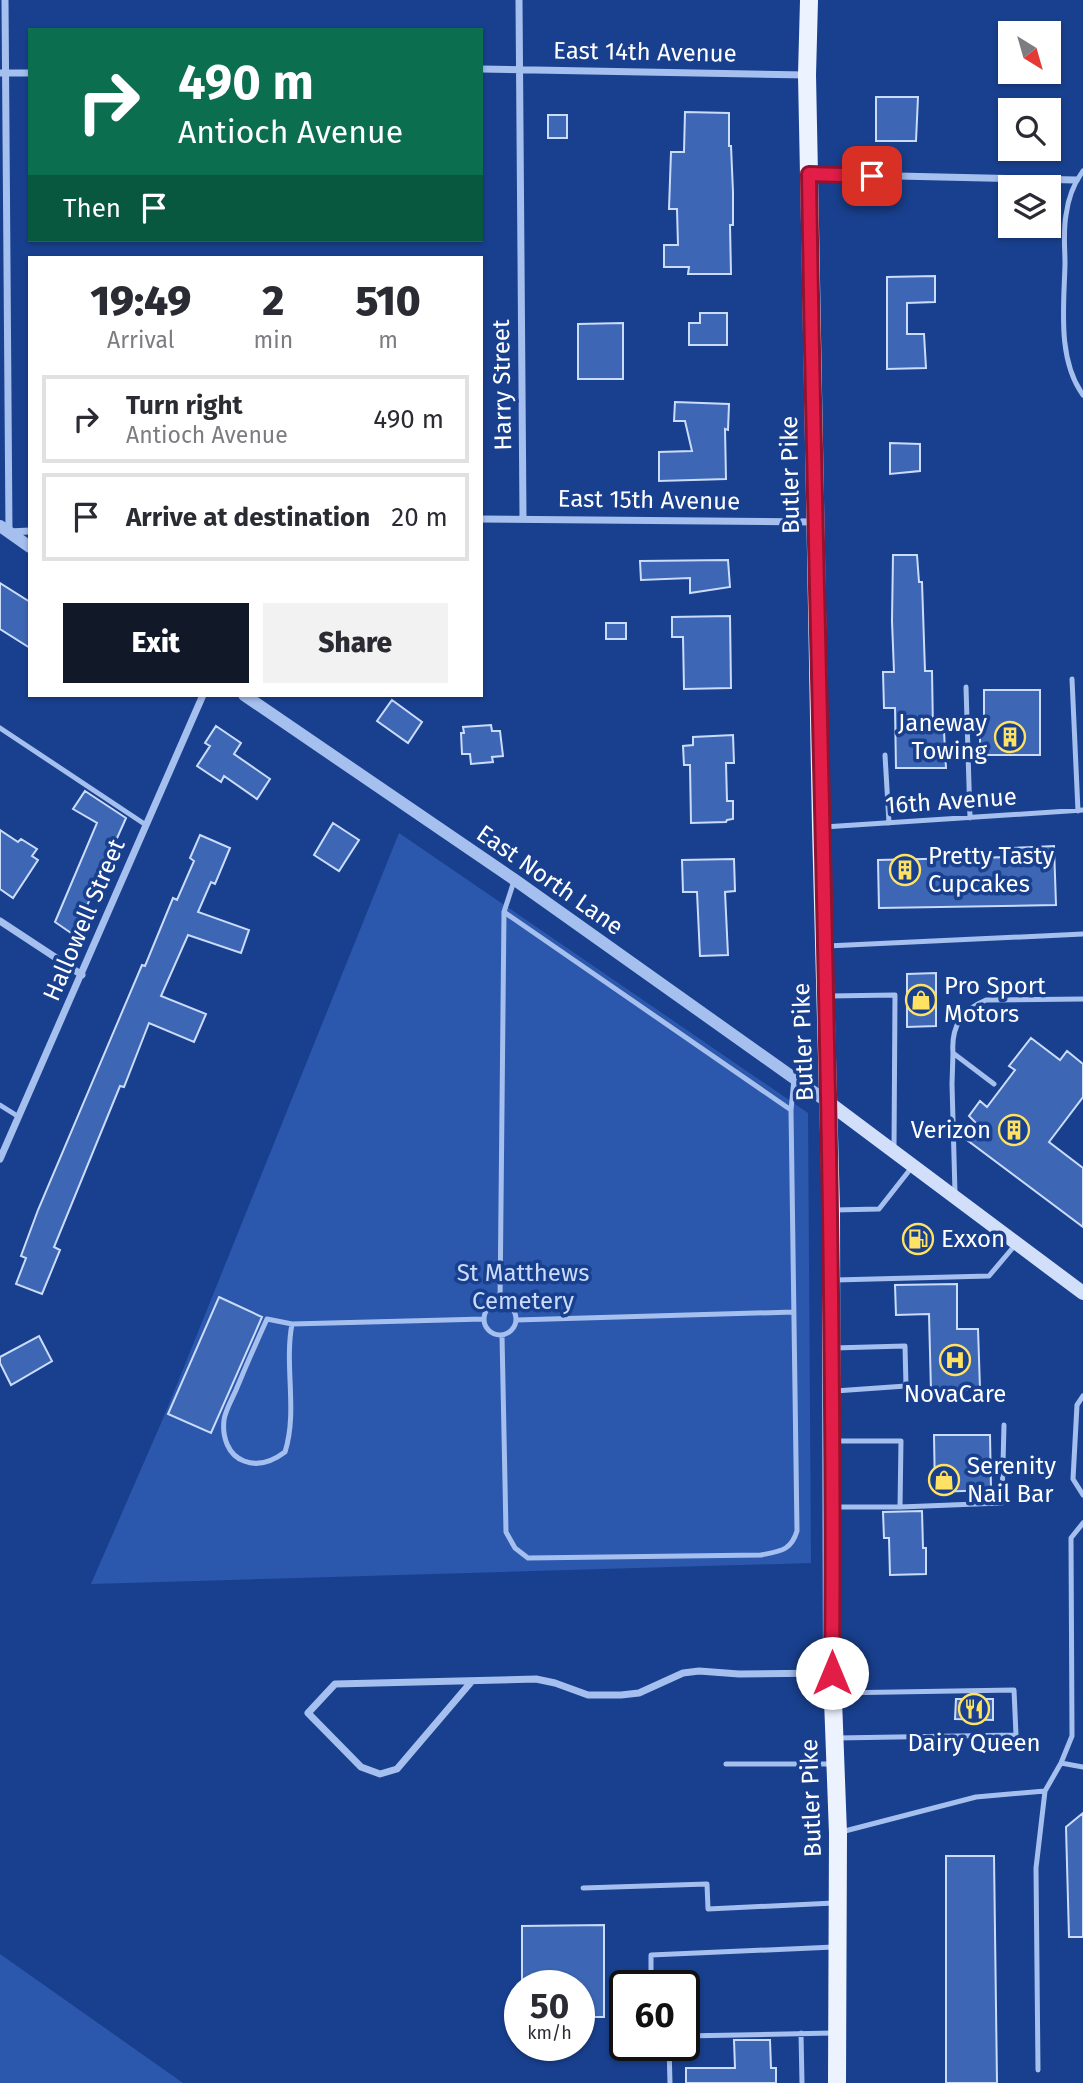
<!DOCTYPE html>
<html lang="en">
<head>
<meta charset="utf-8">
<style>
  body { margin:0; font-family:"Fira Sans",sans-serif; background:#f2f2f3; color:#2b2b33; height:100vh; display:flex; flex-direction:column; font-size:26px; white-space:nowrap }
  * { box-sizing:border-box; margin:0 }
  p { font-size:23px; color:#7c7c81 }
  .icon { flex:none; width:38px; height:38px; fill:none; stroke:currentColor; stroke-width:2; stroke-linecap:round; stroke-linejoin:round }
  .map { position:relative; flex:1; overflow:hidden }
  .drawer { position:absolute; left:28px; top:256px; width:455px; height:441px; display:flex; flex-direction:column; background:#fff; border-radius:0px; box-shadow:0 2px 5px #0004 }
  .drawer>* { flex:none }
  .top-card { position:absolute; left:28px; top:28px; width:455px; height:214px; border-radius:0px; box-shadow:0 2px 5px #0004; background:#0b6e4f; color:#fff; overflow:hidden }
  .needle { width:46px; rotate:143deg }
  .tools { position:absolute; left:998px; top:21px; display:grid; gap:14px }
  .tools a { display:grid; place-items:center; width:63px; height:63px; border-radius:0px; background:#fff; box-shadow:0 2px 5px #0004; font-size:35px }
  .speed { position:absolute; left:504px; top:1970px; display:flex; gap:14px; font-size:35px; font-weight:700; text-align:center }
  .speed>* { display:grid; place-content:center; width:91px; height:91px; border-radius:50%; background:#fff; box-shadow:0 2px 5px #0004; line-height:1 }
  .speed small { font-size:18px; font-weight:400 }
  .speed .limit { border:4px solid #111; border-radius:10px; background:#fff; color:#111 }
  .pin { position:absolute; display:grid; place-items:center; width:60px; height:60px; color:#fff; margin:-30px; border-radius:14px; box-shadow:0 4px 10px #0006 }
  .me { position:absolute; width:77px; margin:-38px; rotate:0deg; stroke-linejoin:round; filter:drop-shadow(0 0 5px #0008) }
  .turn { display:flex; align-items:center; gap:24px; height:147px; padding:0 35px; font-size:32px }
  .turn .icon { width:91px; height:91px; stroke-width:2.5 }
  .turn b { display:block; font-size:49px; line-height:60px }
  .then { display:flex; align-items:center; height:66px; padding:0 35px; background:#0003; gap:14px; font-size:26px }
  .eta { display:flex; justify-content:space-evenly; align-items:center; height:119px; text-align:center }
  .eta b { font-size:42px; font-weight:800; line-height:49px }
  .action { display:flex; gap:14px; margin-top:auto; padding:14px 35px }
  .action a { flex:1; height:80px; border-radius:0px; background:#111827; color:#fff; font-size:28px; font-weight:800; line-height:80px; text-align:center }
  .action a+a { background:#f2f2f3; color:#2b2b33 }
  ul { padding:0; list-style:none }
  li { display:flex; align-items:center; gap:21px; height:88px; margin:0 14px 10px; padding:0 21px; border:4px solid #e1e1e2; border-radius:0px }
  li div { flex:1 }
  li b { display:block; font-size:26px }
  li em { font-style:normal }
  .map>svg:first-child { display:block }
  .green { fill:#2b58ac }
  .building { fill:#3d66b4; stroke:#cbdcfa; stroke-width:2 }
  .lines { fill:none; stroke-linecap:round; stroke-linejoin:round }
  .service { stroke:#a5bfef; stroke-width:5 }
  .minor { stroke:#a5bfef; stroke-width:7 }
  .tertiary { stroke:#a5bfef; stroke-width:12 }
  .secondary { stroke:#d2dffa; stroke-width:14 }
  .primary { stroke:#edf2ff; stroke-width:18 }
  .route-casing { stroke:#92132f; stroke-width:18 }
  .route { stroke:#e11d48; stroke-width:12 }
  .labels { text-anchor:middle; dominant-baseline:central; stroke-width:7; stroke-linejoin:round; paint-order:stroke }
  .street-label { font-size:24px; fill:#fff; stroke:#19408e }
  .poi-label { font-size:24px; fill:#fff; stroke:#19408e; text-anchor:start }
  .park-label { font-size:24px; fill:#cbdcfa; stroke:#19408e }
</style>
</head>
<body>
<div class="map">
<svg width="1083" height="2083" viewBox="0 0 1083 2083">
  <rect width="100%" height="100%" fill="#19408e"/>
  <!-- green -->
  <path class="green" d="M 399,833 L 808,1113 L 811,1563 L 91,1584 L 165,1414 Z
    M 0,1954 L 183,2083 L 0,2083 Z"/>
  <!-- building -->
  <path class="building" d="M 876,97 L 918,97 L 916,141 L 876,141 Z
    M 685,112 L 729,113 L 729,146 L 731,146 L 733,192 L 733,225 L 730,225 L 731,274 L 688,274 L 689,267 L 664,267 L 664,245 L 678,245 L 677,209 L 669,209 L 671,152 L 684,152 Z
    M 548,115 L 567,115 L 567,138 L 548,138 Z
    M 935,276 L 935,302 L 907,303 L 907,334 L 924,334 L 926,368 L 887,369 L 887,277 Z
    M 700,313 L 727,313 L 727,345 L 689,345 L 689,323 L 700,323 Z
    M 623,323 L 623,379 L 578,379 L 578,324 Z
    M 675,402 L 729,404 L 728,430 L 725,429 L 726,479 L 659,481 L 659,452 L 692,451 L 685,421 L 674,421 Z
    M 890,443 L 920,444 L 920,471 L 890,474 Z
    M 893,555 L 917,555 L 919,582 L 922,582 L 925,671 L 932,671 L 933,731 L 944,731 L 946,768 L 896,768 L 895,708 L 884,708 L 883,672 L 894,672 L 892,621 Z
    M 728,560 L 730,587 L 690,593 L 690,578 L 641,580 L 640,561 Z
    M 0,583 L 30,602 L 30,648 L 0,629 Z
    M 730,616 L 731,688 L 684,689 L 683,637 L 672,637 L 672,617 Z
    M 606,623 L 626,623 L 626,639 L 606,639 Z
    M 984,690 L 1040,690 L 1040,755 L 980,755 L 980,720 L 984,720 Z
    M 392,700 L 422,722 L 408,743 L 377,721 Z
    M 491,725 L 492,731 L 500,731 L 503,756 L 492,757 L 493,762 L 471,764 L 470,754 L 462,754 L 461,733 L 464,733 L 463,727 Z
    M 216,726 L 241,743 L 234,754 L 270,779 L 257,799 L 224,776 L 221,782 L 197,766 L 210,746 L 205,743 Z
    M 733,735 L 734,763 L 726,763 L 727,801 L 733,801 L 733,819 L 727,820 L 726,822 L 691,823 L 690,765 L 684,765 L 683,746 L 693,745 L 693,737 Z
    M 85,791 L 126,818 L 74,935 L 55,922 L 97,823 L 73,809 Z
    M 333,823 L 359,840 L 339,871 L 314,855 Z
    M 0,830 L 18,842 L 21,839 L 37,849 L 32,856 L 38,860 L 13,898 L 0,889 Z
    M 200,835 L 230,848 L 215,884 L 211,882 L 198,912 L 249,930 L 241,953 L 188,935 L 161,996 L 206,1014 L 194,1042 L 149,1023 L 124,1087 L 120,1086 L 54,1247 L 60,1250 L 42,1294 L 16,1284 L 26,1258 L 21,1256 L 38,1210 L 142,965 L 145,966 L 173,898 L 177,900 L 194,861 L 190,858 Z
    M 1054,846 L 1056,905 L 879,908 L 878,860 L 1012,857 L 1013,848 Z
    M 734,859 L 735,891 L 725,892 L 728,955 L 700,956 L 697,892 L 683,892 L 682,860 Z
    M 936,973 L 936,1026 L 907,1027 L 907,974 Z
    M 1031,1038 L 1060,1060 L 1067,1051 L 1083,1064 L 1083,1097 L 1049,1142 L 1083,1168 L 1083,1227 L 963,1137 L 975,1122 L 969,1116 L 980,1101 L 987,1107 L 1015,1070 L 1009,1066 Z
    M 957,1284 L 957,1329 L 978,1329 L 980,1389 L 931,1391 L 929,1314 L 896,1315 L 895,1285 Z
    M 219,1297 L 262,1317 L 211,1433 L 168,1414 Z
    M 39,1336 L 52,1361 L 11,1385 L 0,1363 L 0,1357 Z
    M 934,1435 L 990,1435 L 991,1490 L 935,1492 Z
    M 922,1511 L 923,1548 L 926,1548 L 926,1574 L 890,1575 L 889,1538 L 884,1538 L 883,1512 Z
    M 956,1699 L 993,1699 L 993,1720 L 955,1719 Z
    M 1083,1813 L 1083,1937 L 1069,1937 L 1066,1827 Z
    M 946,1856 L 994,1856 L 997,2083 L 946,2083 Z
    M 604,1925 L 604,2017 L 579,2017 L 579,1986 L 531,1986 L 531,1983 L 522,1981 L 522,1926 Z
    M 734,2040 L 770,2040 L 771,2068 L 776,2068 L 776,2083 L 686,2083 L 686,2068 L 735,2068 Z"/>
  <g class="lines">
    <!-- service -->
    <path class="service" d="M 1083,171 C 1074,183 1068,200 1066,215 C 1063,231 1065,248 1065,264 C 1064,306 1057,359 1083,395
      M 1072,679 L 1078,811
      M 966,687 L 970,818
      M 0,728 L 146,825
      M 885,755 L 889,823
      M 824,827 L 1083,810
      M 504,912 L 791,1110
      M 827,946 L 1083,934
      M 829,996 L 895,995 L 894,1150
      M 953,1053 L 952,1084 L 955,1193
      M 994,1084 L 953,1053 C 951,1026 962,1010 986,1000 L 1083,999
      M 0,1105 L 19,1117
      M 834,1210 L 879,1209 L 912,1167
      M 835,1280 L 989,1276 L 1016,1244
      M484 1319a16 16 0 1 1 32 0a16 16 0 1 1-32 0Z
      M 500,1303 L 504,912 L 514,881
      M 516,1320 L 794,1312
      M 292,1324 C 284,1366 298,1411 285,1452 C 273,1461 259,1467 244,1461 C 228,1455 222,1437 224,1420 C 225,1411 232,1399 236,1390 C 246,1366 256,1343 267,1319 L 292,1324 L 484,1319
      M 502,1335 L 506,1532 L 515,1548 L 528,1558 L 761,1555 C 780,1551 791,1551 797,1531 L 791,1110 L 794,1079
      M 833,1348 L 905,1346 L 906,1386 L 835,1391
      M 1083,1396 L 1077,1405 L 1073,1479 L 1083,1495
      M 833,1441 L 901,1441 L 900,1507
      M 835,1507 L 900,1507 L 1002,1503 L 1004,1425
      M 835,1693 L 1014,1690 L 1016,1735 L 837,1738
      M 1061,1763 L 1083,1767
      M 726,1764 L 832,1764
      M 841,1832 L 976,1797 L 1045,1791 L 1061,1763 L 1072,1736 L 1071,1538 L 1083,1523
      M 583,1888 L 707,1884 L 708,1909 L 834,1903
      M 651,1986 L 651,1955 L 834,1947
      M 801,2033 L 802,2083
      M 684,2036 L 833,2033
      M 669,2046 L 670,2083
      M 1038,2070 L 1036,1868 L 1045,1791"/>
    <!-- minor -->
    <path class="minor" d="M 5,0 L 9,532 L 30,531
      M 519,0 L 523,518
      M 481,69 L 806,75
      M 0,73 L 30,73
      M 810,174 L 1076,180
      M 481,519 L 815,522
      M 0,921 L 82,975
      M 0,1159 L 203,695
      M 472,1681 L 397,1769 L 380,1774 L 361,1767 L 308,1713 L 335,1684 L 536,1679 L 555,1683 L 588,1695 L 621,1695 L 639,1693 L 683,1673 L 699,1671 L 739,1674 L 832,1673"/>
    <!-- tertiary -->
    <path class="tertiary" d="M 0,526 L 30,547
      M 244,695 L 515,880 L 829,1103"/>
    <!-- secondary -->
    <path class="secondary" d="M 829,1103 L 1083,1293"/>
    <!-- primary -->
    <path class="primary" d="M 809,0 L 807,75 L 810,225 L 821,827 L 831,1210 L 832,1673 L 838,1833 L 837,2083"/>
  </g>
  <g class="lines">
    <!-- route casing -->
    <g class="route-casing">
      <path id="route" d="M 832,1673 C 836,1174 816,674 809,174 L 872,176"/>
    </g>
    <!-- route -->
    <use href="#route" class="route"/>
  </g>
  <!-- icons -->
  <defs>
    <g id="building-ring" transform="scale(1.575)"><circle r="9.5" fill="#19408e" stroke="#ffe263" stroke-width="1.5"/><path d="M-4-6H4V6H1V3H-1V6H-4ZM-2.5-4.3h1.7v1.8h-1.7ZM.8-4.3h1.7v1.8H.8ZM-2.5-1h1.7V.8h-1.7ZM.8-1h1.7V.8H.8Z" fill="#ffe263"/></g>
    <g id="shop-ring" transform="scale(1.575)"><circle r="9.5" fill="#19408e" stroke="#ffe263" stroke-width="1.5"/><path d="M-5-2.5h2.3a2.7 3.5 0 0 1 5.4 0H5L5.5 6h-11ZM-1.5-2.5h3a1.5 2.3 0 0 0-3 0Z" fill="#ffe263"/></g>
    <g id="fuel-ring" transform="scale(1.575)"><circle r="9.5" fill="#19408e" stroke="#ffe263" stroke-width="1.5"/><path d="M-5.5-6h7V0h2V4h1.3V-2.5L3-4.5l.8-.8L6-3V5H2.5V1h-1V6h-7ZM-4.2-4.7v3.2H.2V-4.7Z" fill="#ffe263"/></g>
    <g id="hospital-ring" transform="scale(1.575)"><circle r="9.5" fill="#19408e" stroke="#ffe263" stroke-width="1.5"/><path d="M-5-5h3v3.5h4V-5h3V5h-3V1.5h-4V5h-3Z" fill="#ffe263"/></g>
    <g id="restaurant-ring" transform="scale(1.575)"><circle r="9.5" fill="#19408e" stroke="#ffe263" stroke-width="1.5"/><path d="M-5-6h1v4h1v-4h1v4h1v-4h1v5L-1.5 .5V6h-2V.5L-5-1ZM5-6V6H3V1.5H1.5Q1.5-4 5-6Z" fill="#ffe263"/></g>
  </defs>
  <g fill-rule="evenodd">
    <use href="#building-ring" x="1010" y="737"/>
    <use href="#building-ring" x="905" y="870"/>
    <use href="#shop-ring" x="921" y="1000"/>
    <use href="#building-ring" x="1014" y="1130"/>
    <use href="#fuel-ring" x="918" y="1239"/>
    <use href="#hospital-ring" x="955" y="1360"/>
    <use href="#shop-ring" x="944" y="1480"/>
    <use href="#restaurant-ring" x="974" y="1709"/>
  </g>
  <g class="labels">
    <!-- street labels -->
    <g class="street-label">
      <text transform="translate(645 52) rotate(1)">East 14th Avenue</text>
      <text transform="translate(502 385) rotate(-91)">Harry Street</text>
      <text transform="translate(790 475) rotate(-91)">Butler Pike</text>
      <text transform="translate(649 500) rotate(1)">East 15th Avenue</text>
      <text transform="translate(951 801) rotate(-4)">16th Avenue</text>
      <text transform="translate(550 880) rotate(35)">East North Lane</text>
      <text transform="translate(84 920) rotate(-67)">Hallowell Street</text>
      <text transform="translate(803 1042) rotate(-92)">Butler Pike</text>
      <text transform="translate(811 1798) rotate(-92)">Butler Pike</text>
    </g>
    <!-- poi labels -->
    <g class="poi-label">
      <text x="987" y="723" text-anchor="end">Janeway<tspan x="987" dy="28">Towing</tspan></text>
      <text x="928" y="856">Pretty Tasty<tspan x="928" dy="28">Cupcakes</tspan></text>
      <text x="944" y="986">Pro Sport<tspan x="944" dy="28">Motors</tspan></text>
      <text x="991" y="1130" text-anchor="end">Verizon</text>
      <text x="941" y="1239">Exxon</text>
      <text x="955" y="1394" text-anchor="middle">NovaCare</text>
      <text x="967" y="1466">Serenity<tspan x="967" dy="28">Nail Bar</tspan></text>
      <text x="974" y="1743" text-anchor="middle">Dairy Queen</text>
    </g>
    <!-- park labels -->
    <g class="park-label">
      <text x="523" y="1273">St Matthews<tspan x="523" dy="28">Cemetery</tspan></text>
    </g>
  </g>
</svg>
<div class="tools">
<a><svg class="needle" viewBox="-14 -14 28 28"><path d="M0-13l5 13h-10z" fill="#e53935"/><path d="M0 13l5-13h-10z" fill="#7c7c81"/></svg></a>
<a><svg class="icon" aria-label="search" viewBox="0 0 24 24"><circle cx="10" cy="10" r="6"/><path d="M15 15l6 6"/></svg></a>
<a><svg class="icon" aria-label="layers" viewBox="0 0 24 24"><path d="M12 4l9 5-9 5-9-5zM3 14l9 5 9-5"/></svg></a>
</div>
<div class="speed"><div>50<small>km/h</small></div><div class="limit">60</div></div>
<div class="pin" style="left:872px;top:176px;background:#d93025"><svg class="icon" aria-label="arrive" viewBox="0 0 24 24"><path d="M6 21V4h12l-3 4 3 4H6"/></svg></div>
<svg class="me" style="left:832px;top:1673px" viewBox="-20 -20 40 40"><circle r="19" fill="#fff"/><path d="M0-13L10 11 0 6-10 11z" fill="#e11d48"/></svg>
<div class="top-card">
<div class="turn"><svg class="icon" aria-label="right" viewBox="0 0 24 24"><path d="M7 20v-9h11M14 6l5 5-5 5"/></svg><div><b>490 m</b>Antioch Avenue</div></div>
<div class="then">Then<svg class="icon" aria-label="arrive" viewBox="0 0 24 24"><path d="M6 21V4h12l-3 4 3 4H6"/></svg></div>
</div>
<section class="drawer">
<div class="eta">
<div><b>19:49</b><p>Arrival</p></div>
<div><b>2</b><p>min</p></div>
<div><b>510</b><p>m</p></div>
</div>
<ul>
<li><svg class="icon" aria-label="right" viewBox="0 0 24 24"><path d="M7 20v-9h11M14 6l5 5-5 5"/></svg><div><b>Turn right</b><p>Antioch Avenue</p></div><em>490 m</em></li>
<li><svg class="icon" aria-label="arrive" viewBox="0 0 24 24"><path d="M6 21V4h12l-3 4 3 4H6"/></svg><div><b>Arrive at destination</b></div><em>20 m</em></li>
</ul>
<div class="action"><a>Exit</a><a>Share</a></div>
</section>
</div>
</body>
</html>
